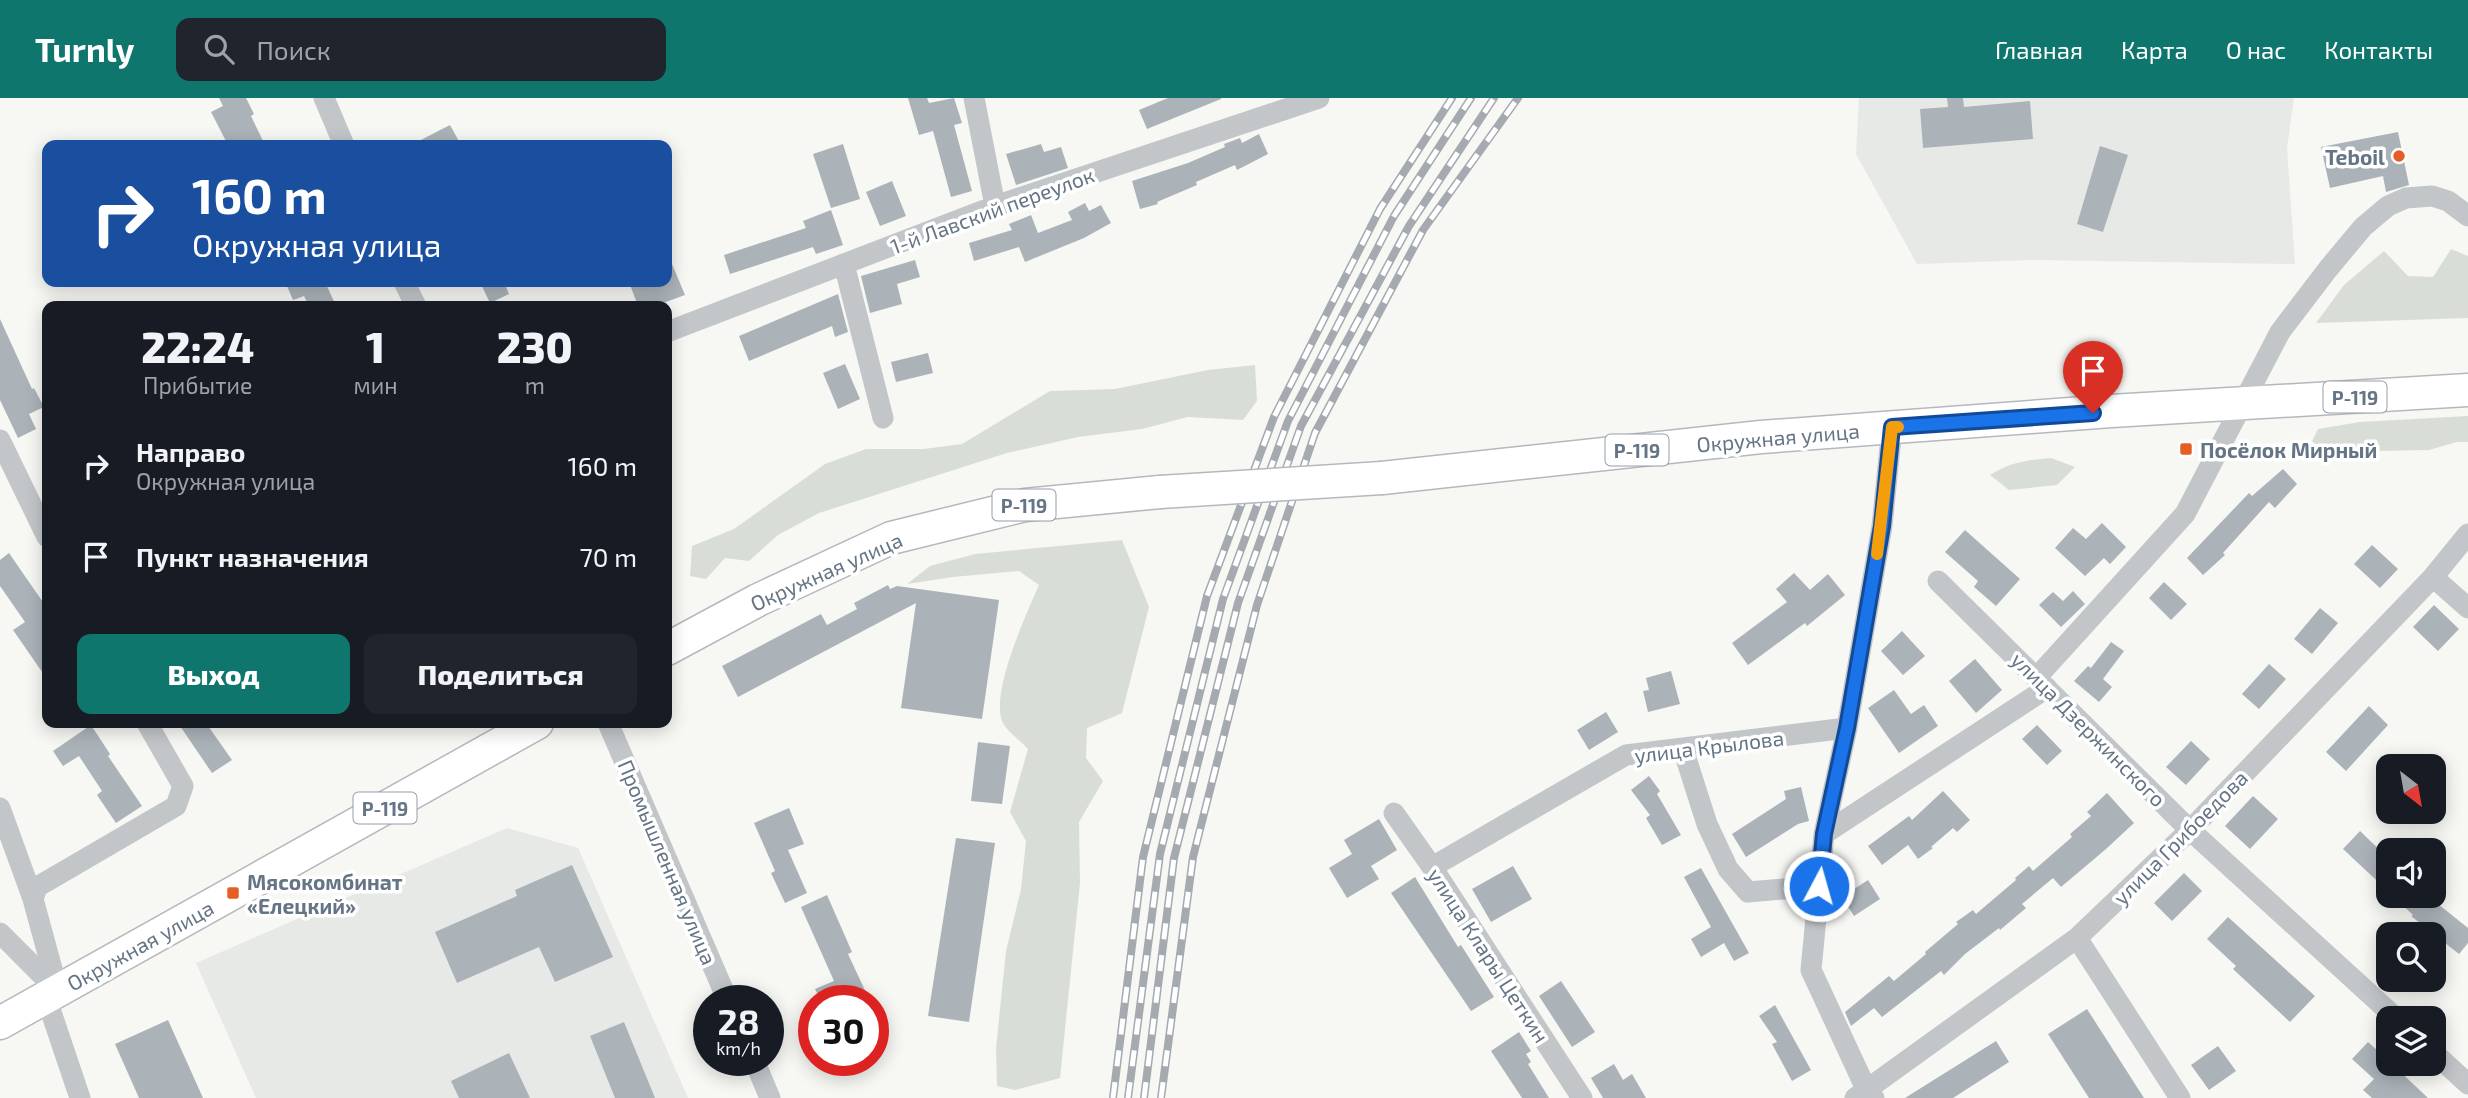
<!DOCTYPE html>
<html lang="ru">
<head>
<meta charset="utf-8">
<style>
  body { margin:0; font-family:"Exo 2",sans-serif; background:#20242c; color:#f1f3f6; height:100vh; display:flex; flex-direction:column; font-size:26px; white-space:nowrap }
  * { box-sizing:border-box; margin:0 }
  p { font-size:23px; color:#9ea1a6 }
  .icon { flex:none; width:38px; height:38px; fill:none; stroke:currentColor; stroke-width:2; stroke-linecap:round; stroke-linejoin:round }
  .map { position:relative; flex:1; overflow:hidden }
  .details { position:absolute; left:42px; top:203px; width:630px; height:427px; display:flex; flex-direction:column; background:#171b24; border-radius:14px; box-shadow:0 4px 18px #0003 }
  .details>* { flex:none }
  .hud { position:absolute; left:42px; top:42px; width:630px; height:147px; border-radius:14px; box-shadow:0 4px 18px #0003; background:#1a4fa0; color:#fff; overflow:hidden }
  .needle { width:46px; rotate:149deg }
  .buttons { position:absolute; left:2376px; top:656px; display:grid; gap:14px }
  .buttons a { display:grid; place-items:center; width:70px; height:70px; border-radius:14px; background:#171b24; box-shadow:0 4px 18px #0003; font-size:35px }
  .speed { position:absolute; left:693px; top:887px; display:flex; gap:14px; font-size:35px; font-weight:700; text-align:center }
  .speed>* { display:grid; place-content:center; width:91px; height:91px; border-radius:50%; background:#171b24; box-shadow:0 4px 18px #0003; line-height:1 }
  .speed small { font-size:18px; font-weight:400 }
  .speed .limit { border:10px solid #d22; background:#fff; color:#111 }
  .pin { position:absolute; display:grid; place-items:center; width:60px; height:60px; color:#fff; margin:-72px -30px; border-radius:50% 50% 50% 0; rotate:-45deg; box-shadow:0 0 7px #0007 }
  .pin .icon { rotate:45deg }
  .me { position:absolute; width:77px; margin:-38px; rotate:6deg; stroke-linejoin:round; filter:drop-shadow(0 0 5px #0008) }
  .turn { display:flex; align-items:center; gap:24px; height:147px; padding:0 35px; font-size:32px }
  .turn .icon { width:91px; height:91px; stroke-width:2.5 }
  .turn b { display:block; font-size:49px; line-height:60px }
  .eta { display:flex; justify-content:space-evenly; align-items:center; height:119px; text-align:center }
  .eta b { font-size:42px; font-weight:800; line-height:49px }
  .cta { display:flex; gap:14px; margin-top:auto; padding:14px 35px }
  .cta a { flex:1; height:80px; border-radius:14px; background:#0f766e; color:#fff; font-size:28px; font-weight:800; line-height:80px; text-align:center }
  .cta a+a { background:#20242c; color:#f1f3f6 }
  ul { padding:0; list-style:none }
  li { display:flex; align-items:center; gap:21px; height:91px; padding:0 35px }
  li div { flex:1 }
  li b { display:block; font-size:26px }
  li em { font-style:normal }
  header { display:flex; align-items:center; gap:42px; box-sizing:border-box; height:98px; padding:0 35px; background:#0f766e; color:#fff }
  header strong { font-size:33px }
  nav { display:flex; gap:38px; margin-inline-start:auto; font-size:24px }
  .search { width:490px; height:63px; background:#20242c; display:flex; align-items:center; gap:18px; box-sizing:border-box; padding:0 24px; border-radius:14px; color:#9ea1a6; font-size:26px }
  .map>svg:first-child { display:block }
  .built { fill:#e7e9e7 }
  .green { fill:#d8ded5 }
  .building { fill:#abb3b9 }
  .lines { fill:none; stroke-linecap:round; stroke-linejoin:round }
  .highway-casing { stroke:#b5b8bc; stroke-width:35 }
  .minor { stroke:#c2c6c9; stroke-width:21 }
  .highway { stroke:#fff; stroke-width:32 }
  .rail-casing { stroke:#a4aab0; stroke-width:8 }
  .rail { stroke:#fff; stroke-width:5; stroke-dasharray:16; stroke-linecap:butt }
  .highway-bridge-casing { stroke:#b5b8bc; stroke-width:35; stroke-linecap:butt }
  .highway-bridge { stroke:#fff; stroke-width:32 }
  .route-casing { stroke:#114b97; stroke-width:18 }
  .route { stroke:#1a73e8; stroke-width:12 }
  .slow { stroke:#f59e0b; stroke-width:12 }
  .poi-dot { fill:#e65e25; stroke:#fff; stroke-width:2.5 }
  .labels { text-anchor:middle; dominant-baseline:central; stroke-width:7; stroke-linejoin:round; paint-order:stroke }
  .shield { fill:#fff; stroke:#939eaa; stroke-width:2 }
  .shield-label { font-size:19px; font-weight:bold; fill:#657585 }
  .poi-label { font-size:21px; font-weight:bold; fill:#657585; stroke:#fff; text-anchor:start }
  .street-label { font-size:21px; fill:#657585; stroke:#fff }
</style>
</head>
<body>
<header>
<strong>Turnly</strong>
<div class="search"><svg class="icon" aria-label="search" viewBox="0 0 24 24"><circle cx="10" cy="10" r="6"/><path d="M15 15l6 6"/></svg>Поиск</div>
<nav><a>Главная</a><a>Карта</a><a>О нас</a><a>Контакты</a></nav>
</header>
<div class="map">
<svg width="2468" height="1000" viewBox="0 0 2468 1000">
  <rect width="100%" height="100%" fill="#f7f7f4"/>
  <!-- built -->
  <path class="built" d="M 1859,0 L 2294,0 L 2287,50 L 2295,166 L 2033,162 L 1917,166 L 1856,56 Z
    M 507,730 L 578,750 L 688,1000 L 256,1000 L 196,865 Z"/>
  <!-- green -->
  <path class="green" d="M 2451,151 L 2468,158 L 2468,220 L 2316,225 L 2344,187 L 2384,153 L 2408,178 L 2433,179 Z
    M 1255,267 L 1257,303 L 1243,322 L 1188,319 L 1142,331 L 1078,339 L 1007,355 L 819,415 L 778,437 L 749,463 L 725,460 L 706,481 L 690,478 L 692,448 L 734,431 L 825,366 L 866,351 L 924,351 L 962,346 L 1050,293 L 1115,291 L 1208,272 Z
    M 2468,318 L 2468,344 L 2457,344 L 2429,352 L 2323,354 L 2312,343 L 2318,331 L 2360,324 Z
    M 2051,360 L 2075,369 L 2057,387 L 2009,392 L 1990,377 C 2010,364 2027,362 2051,360 Z
    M 1122,442 L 1149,509 L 1122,615 L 1087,630 L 1086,660 L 1103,683 L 1079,724 L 1080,785 L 1060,980 L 1015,992 L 997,988 L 996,950 L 1006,853 L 1021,791 L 1026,743 L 1010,714 L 1028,651 C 1021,643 1006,633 1002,623 C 991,592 1026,517 1039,487 L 1019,473 L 953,479 L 907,486 L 930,468 L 975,456 Z"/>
  <!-- building -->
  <path class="building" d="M 219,0 L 246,0 L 254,16 L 251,18 L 265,47 L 228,47 L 211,14 L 223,8 Z
    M 908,0 L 927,0 L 929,5 L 954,0 L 962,25 L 954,27 L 972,93 L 951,99 L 933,33 L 919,37 Z
    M 1168,0 L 1221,0 L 1221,1 L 1147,31 L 1139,12 Z
    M 1947,0 L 1963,0 L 1964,9 L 2030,3 L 2033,41 L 1923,50 L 1920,11 L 1948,9 Z
    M 450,27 L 461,47 L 411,47 Z
    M 2398,34 L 2409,87 L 2386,94 L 2383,78 L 2330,90 L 2321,49 Z
    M 1259,36 L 1268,56 L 1237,72 L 1235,67 L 1196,84 L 1197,87 L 1157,104 L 1158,106 L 1140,111 L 1132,83 L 1188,65 L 1225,49 L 1224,46 L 1240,40 L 1242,45 Z
    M 843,46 L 860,101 L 831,110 L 813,56 Z
    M 1041,46 L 1044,54 L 1061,49 L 1068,70 L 1016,87 L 1006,56 Z
    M 2100,48 L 2128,57 L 2103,134 L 2077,126 Z
    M 892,83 L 906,118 L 880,128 L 866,94 Z
    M 1085,105 L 1089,113 L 1101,107 L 1111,125 L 1084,140 L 1025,164 L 1019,149 L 974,163 L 969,145 L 1012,132 L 1009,126 L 1031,117 L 1038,135 L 1072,122 L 1068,114 Z
    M 831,112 L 843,147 L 816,156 L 813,149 L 730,176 L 724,157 L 806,130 L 803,123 Z
    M 667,154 L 685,197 L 655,208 L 638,208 L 629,184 L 667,184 Z
    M 915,162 L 920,179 L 897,186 L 902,206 L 870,215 L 861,178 Z
    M 297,184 L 337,184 L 327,188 L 336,208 L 309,208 L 304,198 L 293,202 L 287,188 Z
    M 480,184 L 504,184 L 509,196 L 490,205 Z
    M 838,196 L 848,234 L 835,239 L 832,228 L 749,263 L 739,238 Z
    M 0,221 L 32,291 L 34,290 L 44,309 L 29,316 L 36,331 L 18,340 L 0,302 Z
    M 928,255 L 933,275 L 896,284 L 891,264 Z
    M 845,266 L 860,301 L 838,311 L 823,275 Z
    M 2283,371 L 2297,386 L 2275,410 L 2269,404 L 2223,455 L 2225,457 L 2203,477 L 2187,460 L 2249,395 L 2252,398 Z
    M 2102,425 L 2126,449 L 2110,466 L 2104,460 L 2085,478 L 2055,450 L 2073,430 L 2086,441 Z
    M 1965,432 L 2020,481 L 1996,508 L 1974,489 L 1978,483 L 1945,454 Z
    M 2372,447 L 2398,471 L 2380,490 L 2354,466 Z
    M 9,455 L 47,510 L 47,581 L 13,532 L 25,524 L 0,488 L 0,462 Z
    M 1794,475 L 1810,492 L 1828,476 L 1845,497 L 1807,528 L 1805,525 L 1748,567 L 1732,545 L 1787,504 L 1776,491 Z
    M 2164,484 L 2187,506 L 2171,522 L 2149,500 Z
    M 888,487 L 890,491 L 897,488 L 999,502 L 982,621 L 901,610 L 916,505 L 738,599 L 722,568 L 821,516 L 827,527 L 857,511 L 854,505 Z
    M 2073,493 L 2085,506 L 2061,529 L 2039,507 L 2053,494 L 2063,503 Z
    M 2434,507 L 2459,531 L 2438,553 L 2413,529 Z
    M 2320,510 L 2338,525 L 2312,556 L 2294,541 Z
    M 1902,533 L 1925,558 L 1903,577 L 1881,553 Z
    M 2111,544 L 2124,553 L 2103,581 L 2112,589 L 2099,604 L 2074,583 L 2088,568 L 2091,570 Z
    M 1975,561 L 2002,592 L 1976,615 L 1949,583 Z
    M 2269,566 L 2286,581 L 2259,611 L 2242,596 Z
    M 1671,573 L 1680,606 L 1648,614 L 1643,593 L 1649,592 L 1646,580 Z
    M 1894,592 L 1911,616 L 1924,607 L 1938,628 L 1899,655 L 1868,610 Z
    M 2369,608 L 2388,627 L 2346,673 L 2326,654 Z
    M 1606,614 L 1618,634 L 1589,652 L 1577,632 Z
    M 178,625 L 206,625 L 232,662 L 212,675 Z
    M 91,627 L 110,656 L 108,658 L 142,708 L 116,725 L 97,697 L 102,693 L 79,658 L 63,668 L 53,653 Z
    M 2037,627 L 2062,653 L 2047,667 L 2022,641 Z
    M 2191,643 L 2210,661 L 2186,687 L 2166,669 Z
    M 978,644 L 1010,648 L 1002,706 L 971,703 Z
    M 1649,678 L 1660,693 L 1657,696 L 1681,737 L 1662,747 L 1646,720 L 1650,717 L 1631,692 Z
    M 1801,689 L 1809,723 L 1798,726 L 1746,759 L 1732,736 L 1786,701 L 1784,693 Z
    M 1943,693 L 1970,722 L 1957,734 L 1953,730 L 1931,749 L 1933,750 L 1918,761 L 1908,747 L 1882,767 L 1868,748 L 1909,718 L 1912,722 Z
    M 2107,695 L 2134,725 L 2106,751 L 2061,789 L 2053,780 L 2022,806 L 2026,810 L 2000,832 L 1999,830 L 1965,856 L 1944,877 L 1941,873 L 1882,919 L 1874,910 L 1851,928 L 1845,914 L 1889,878 L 1894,883 L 1926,856 L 1925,854 L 1958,826 L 1956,824 L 1973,812 L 1976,816 L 2016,782 L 2015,780 L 2029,768 L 2033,773 L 2072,739 L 2070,736 L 2091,718 L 2087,714 Z
    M 2253,698 L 2278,721 L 2250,751 L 2225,728 Z
    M 789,710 L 804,746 L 788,752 L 807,795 L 785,805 L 771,775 L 775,773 L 754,725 Z
    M 1379,721 L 1397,752 L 1371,768 L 1379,781 L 1347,800 L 1329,770 L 1352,756 L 1344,742 Z
    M 2360,733 L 2389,761 L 2389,794 L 2343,751 Z
    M 956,740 L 995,745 L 969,924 L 928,918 Z
    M 572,767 L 613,859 L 555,884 L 539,849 L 457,885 L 435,834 L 517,798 L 515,792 Z
    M 1513,768 L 1532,801 L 1491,824 L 1472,791 Z
    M 1701,770 L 1749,855 L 1734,863 L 1724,845 L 1701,859 L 1691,841 L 1711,829 L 1684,779 Z
    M 2184,775 L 2202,793 L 2172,823 L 2154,805 Z
    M 1415,779 L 1458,849 L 1461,847 L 1494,899 L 1471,913 L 1391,795 Z
    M 1868,782 L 1880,801 L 1854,818 L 1842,799 Z
    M 827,797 L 852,854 L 848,856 L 870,903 L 821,903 L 815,891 L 834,883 L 801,809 Z
    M 2393,798 L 2428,798 L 2468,830 L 2468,845 L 2459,856 L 2411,818 L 2413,817 Z
    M 2228,819 L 2315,898 L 2290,924 L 2233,871 L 2236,868 L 2207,841 Z
    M 1561,883 L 1595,934 L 1572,949 L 1539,898 Z
    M 1775,907 L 1811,972 L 1792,983 L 1772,946 L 1777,944 L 1759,918 Z
    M 2087,911 L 2144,1000 L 2089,1000 L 2048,936 Z
    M 168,922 L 203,1000 L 139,1000 L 115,946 Z
    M 624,924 L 655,1000 L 615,1000 L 590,938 Z
    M 1519,934 L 1531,953 L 1526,956 L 1531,964 L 1528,966 L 1549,1000 L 1522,1000 L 1491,953 Z
    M 1996,943 L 2009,964 L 1953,1000 L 1905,1000 Z
    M 2368,944 L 2389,963 L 2389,966 L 2392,966 L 2428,1000 L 2372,1000 L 2363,992 L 2374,981 L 2352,961 Z
    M 2218,948 L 2236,973 L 2209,992 L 2191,967 Z
    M 509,955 L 530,1000 L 459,1000 L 451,983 Z
    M 1614,966 L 1623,982 L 1632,976 L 1646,1000 L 1603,1000 L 1591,980 Z"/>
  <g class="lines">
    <!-- highway casing -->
    <g class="highway-casing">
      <path id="highway" d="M 1382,380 L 1761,339 L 2111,313 L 2468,292
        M 667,551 L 758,502 L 891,440 L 1025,407 L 1160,394
        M 0,925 L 537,625"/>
    </g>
    <!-- minor -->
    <path class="minor" d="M 324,0 L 344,47
      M 974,0 L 995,108
      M 844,166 L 883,320
      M 404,184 L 416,208
      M 667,234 L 995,108 L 1319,0
      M 0,342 L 47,439
      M 2433,479 L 2468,510
      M 1938,483 L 2190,732 L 2396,920
      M 2037,579 L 2185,416 L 2280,234 L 2328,171 L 2363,129 L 2388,108 L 2406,100 L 2432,98 L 2448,103 L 2468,118
      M 608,625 L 728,903
      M 1683,651 L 1707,726 L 1728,771 L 1748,794 L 1819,788
      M 0,710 L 33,801
      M 1394,715 L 1432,769 L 1582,1000
      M 1824,736 L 2047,590
      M 1432,769 L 1626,657 L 1847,630
      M 0,835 L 55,890
      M 2077,840 L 2180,1000
      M 58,893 L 33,801 L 37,789 L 176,708 L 183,688 L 147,625
      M 46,899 L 80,1000
      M 2434,955 L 2468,986
      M 754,962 L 770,1000
      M 1855,1000 L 2077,840 L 2190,732 L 2433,479 L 2468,436
      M 1874,1000 L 1867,993 L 1811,872 L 1824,736 L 1847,630 L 1882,428 L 1892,329"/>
    <!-- highway -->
    <use href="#highway" class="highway"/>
    <!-- rail casing -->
    <g class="rail-casing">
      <path id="rail" d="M 1113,1000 L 1143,759 L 1207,498 L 1274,319 L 1380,111 L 1452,0
        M 1128,1000 L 1160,756 L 1223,501 L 1288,323 L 1394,118 L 1471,0
        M 1144,1000 L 1174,760 L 1238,505 L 1301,328 L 1409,128 L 1494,0
        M 1161,1000 L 1193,759 L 1257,507 L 1315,335 L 1423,132 L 1518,0"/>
    </g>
    <!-- rail -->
    <use href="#rail" class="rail"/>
    <!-- highway-bridge casing -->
    <g class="highway-bridge-casing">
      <path id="highway-bridge" d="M 1160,394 L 1382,380"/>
    </g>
    <!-- highway-bridge -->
    <use href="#highway-bridge" class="highway-bridge"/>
  </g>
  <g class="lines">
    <!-- route casing -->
    <g class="route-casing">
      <path id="route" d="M 1819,788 L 1824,736 L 1847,630 L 1882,428 L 1892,329 L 2093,315"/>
    </g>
    <!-- route -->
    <use href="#route" class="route"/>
    <!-- slow -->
    <path class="slow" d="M 1877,456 L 1892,329 L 1898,329"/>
  </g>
  <!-- markers -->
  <g class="poi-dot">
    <circle cx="2399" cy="58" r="7"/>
    <rect x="2179" y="344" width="14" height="14" rx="3.5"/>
    <rect x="226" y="788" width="14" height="14" rx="3.5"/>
  </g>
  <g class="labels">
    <!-- shield labels -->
    <g class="shield">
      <rect x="2323.5" y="283.5" width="63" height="31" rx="5"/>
      <rect x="1605.5" y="336.5" width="63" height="31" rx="5"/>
      <rect x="992.5" y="391.5" width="63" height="31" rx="5"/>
      <rect x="353.5" y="694.5" width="63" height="31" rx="5"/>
    </g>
    <g class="shield-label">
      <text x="2355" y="299">Р-119</text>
      <text x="1637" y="352">Р-119</text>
      <text x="1024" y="407">Р-119</text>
      <text x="385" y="710">Р-119</text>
    </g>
    <!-- poi labels -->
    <g class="poi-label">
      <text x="2385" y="58" text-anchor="end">Teboil</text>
      <text x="2200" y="351">Посёлок Мирный</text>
      <text x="247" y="783">Мясокомбинат<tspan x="247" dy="24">«Елецкий»</tspan></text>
    </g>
    <!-- street labels -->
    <g class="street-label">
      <text transform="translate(992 112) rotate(-20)">1-й Лавский переулок</text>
      <text transform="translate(1778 339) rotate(-5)">Окружная улица</text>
      <text transform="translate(826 473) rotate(-24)">Окружная улица</text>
      <text transform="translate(2089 631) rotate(45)">улица Дзержинского</text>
      <text transform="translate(1709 648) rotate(-7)">улица Крылова</text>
      <text transform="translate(2180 739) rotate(-45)">улица Грибоедова</text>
      <text transform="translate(668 764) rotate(67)">Промышленная улица</text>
      <text transform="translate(140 847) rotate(-29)">Окружная улица</text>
      <text transform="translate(1489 857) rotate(57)">улица Клары Цеткин</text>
    </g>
  </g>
</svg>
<div class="buttons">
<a><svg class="needle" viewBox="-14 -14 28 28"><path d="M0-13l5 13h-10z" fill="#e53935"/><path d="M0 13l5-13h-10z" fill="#9ea1a6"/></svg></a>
<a><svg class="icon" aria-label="sound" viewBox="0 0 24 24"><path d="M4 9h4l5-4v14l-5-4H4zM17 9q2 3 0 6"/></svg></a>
<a><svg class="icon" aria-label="search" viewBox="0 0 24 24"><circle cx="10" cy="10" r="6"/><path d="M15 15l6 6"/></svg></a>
<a><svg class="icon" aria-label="layers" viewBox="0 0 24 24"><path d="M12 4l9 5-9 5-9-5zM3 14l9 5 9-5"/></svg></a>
</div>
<div class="speed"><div>28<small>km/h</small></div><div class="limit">30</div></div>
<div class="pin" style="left:2093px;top:315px;background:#d93025"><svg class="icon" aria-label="arrive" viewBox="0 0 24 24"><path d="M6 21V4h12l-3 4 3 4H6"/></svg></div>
<svg class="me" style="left:1819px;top:788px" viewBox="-20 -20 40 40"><circle r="17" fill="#1a73e8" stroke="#fff" stroke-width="3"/><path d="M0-11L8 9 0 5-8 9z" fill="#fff"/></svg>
<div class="hud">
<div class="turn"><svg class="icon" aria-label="right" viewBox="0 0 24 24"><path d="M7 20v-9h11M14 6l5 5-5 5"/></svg><div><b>160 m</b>Окружная улица</div></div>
</div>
<section class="details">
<div class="eta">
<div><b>22:24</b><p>Прибытие</p></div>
<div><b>1</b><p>мин</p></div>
<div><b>230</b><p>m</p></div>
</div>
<ul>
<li><svg class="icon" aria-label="right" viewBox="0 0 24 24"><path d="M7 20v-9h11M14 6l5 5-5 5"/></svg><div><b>Направо</b><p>Окружная улица</p></div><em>160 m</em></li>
<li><svg class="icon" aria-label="arrive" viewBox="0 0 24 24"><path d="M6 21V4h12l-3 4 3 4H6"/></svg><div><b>Пункт назначения</b></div><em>70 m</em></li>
</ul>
<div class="cta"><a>Выход</a><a>Поделиться</a></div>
</section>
</div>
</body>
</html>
